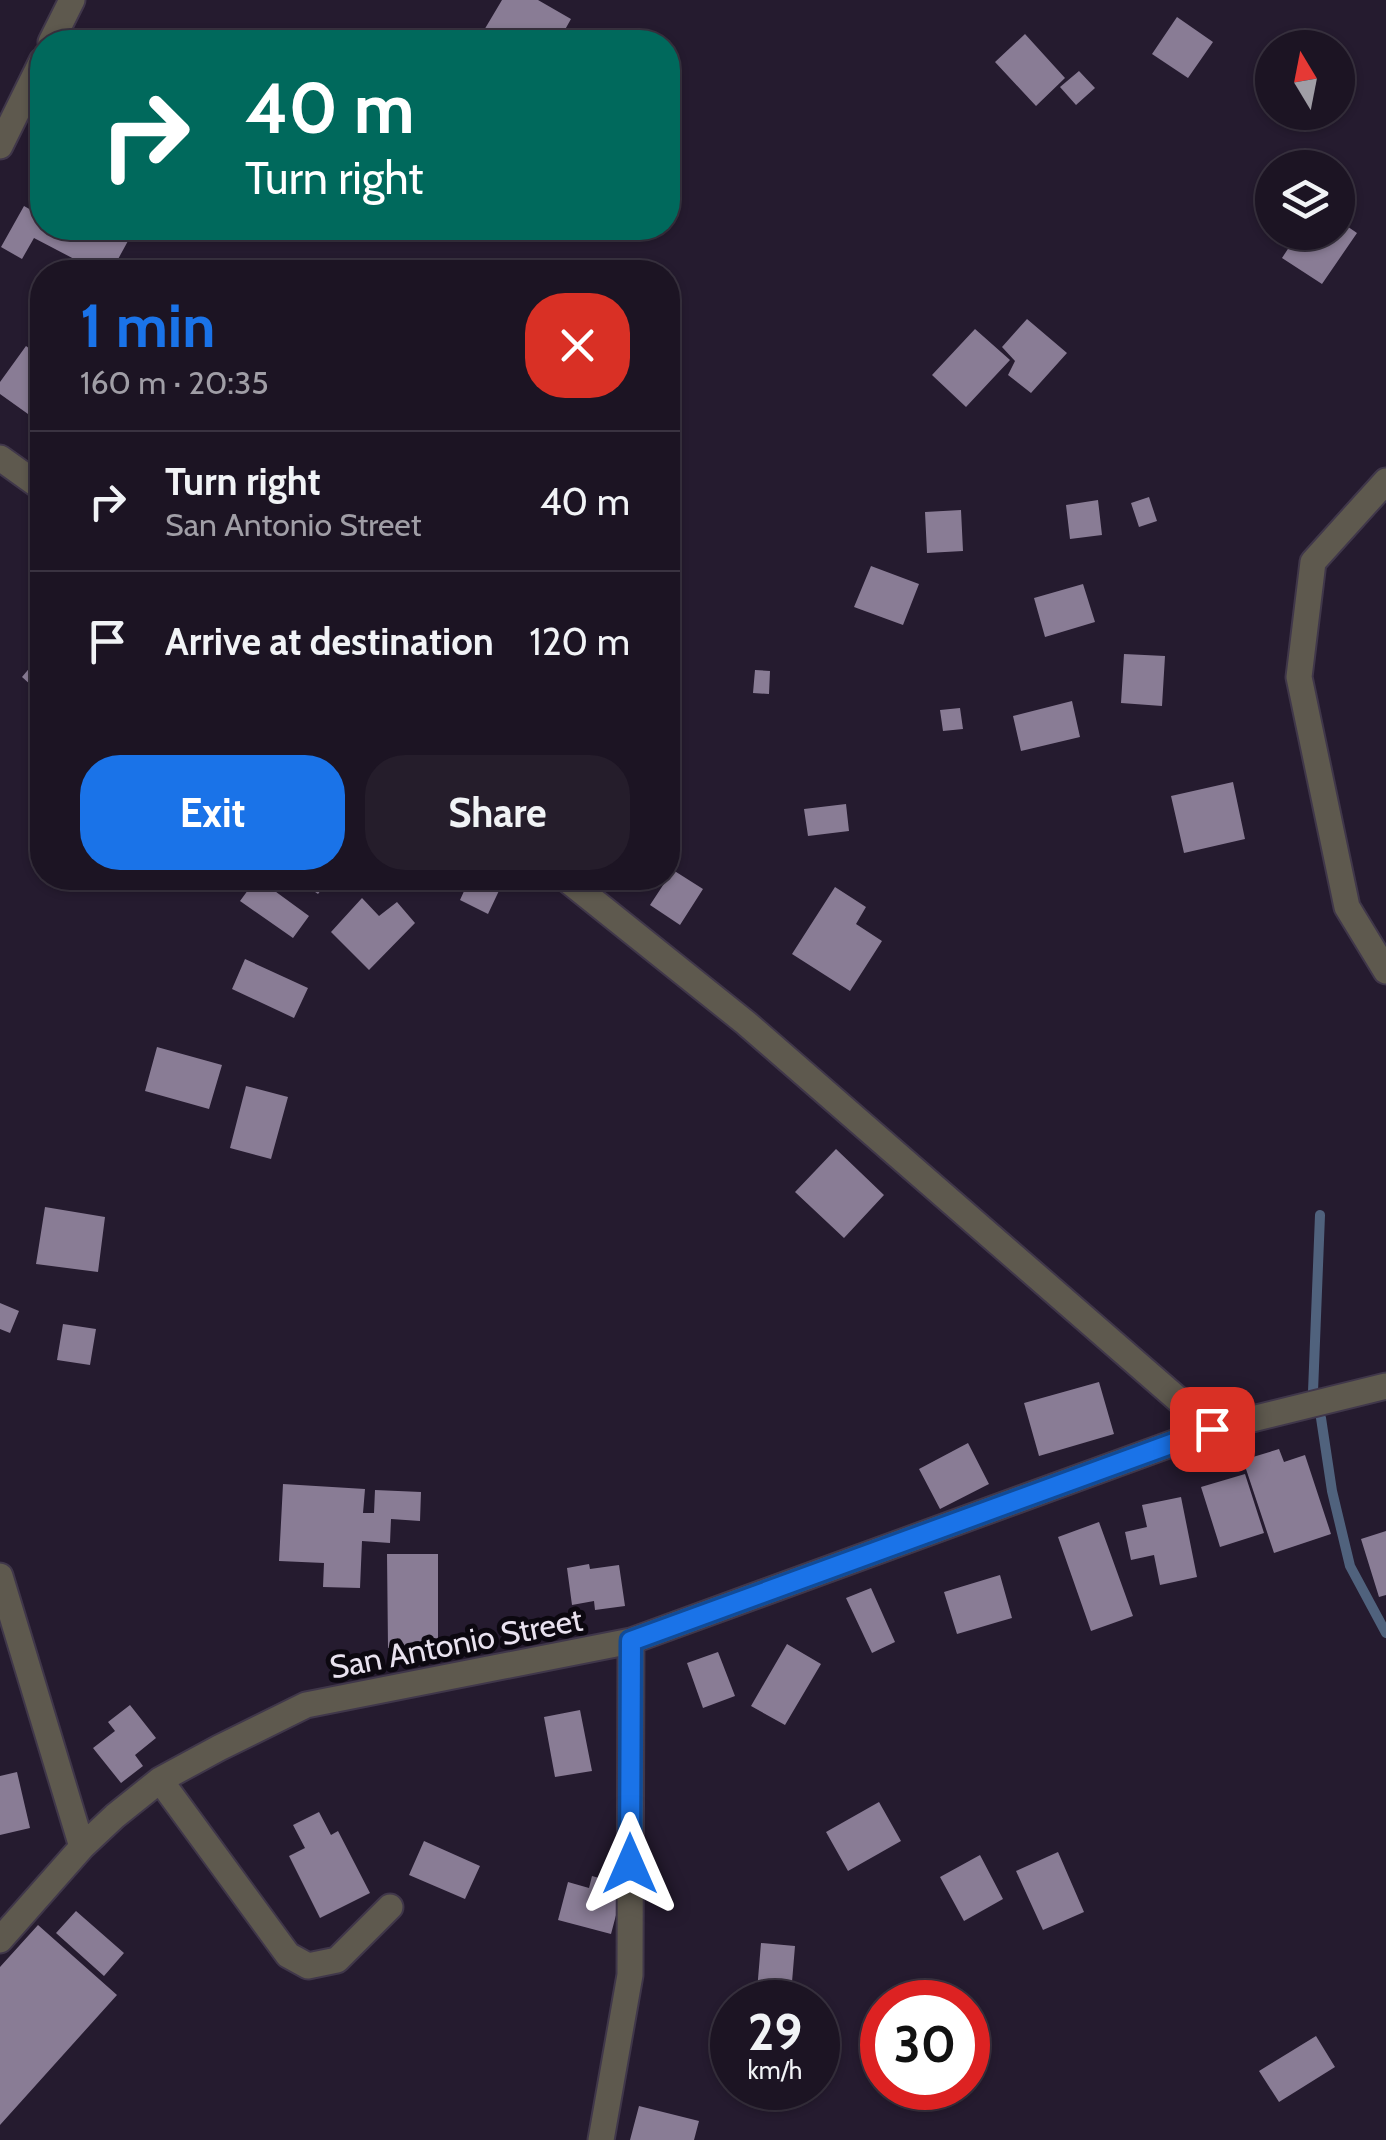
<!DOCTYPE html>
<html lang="en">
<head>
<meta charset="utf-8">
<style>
  body { margin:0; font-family:Cabin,sans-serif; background:#251d2b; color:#f1f3f6; height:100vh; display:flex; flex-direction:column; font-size:38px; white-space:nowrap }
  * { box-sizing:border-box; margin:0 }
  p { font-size:32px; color:#a09ea6 }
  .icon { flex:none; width:55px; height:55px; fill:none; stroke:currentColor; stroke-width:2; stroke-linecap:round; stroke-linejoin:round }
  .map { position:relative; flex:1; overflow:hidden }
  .side { position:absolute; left:30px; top:260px; width:650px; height:630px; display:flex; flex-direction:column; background:#1c1423; border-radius:40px; box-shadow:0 2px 8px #0004,0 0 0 2px #3a3341 }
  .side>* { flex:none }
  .hud { position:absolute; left:30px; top:30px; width:650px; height:210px; border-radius:40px; box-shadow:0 2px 8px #0004,0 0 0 2px #3a3341; background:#00695c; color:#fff; overflow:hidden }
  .needle { width:65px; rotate:350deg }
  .fabs { position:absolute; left:1255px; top:30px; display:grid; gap:20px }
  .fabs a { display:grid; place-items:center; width:100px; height:100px; border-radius:50%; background:#1c1423; box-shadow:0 2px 8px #0004,0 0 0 2px #3a3341; font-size:50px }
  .speed { position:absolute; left:710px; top:1980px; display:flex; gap:20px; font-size:50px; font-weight:700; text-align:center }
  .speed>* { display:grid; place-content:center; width:130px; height:130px; border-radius:50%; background:#1c1423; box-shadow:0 2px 8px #0004,0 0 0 2px #3a3341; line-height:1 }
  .speed small { font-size:25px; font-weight:400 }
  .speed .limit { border:15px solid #d22; background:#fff; color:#111 }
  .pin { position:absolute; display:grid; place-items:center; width:85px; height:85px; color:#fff; margin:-42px; border-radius:20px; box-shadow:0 5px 15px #0006 }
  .me { position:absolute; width:110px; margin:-55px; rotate:0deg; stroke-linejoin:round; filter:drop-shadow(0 0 8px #0008) }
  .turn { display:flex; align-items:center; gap:35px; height:210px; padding:0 50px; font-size:45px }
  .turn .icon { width:130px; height:130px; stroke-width:2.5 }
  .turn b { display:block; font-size:70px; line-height:85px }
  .round { display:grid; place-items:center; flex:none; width:105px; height:105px; border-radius:40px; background:#251d2b }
  .head { display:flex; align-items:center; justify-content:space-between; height:170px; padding:0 50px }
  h1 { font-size:60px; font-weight:800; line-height:75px; color:#1a73e8 }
  .cta { display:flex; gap:20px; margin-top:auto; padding:20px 50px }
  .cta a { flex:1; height:115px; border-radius:40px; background:#1a73e8; color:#fff; font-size:40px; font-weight:800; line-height:115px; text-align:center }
  .cta a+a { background:#251d2b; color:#f1f3f6 }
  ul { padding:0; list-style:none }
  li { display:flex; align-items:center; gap:30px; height:140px; padding:0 50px; border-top:2px solid #3a3341 }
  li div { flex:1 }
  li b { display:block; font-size:38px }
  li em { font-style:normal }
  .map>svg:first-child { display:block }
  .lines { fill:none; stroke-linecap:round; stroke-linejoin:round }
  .stream { stroke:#50627d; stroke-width:10 }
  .building { fill:#897c95 }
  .minor-casing { stroke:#40374a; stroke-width:29 }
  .minor { stroke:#5e594e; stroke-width:25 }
  .route-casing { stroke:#114b97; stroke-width:25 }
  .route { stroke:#1a73e8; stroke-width:18 }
  .labels { text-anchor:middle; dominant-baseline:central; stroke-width:10; stroke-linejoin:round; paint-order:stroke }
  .street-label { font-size:32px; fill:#e9e2ef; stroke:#0c0810 }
</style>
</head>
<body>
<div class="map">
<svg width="1386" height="2140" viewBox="0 0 1386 2140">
  <rect width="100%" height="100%" fill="#251b2f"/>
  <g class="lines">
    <!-- stream -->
    <path class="stream" d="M 1313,1392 L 1320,1215
      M 1321,1418 L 1332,1491 L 1350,1566 L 1386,1633"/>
  </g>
  <!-- building -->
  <path class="building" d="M 502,0 L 538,0 L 571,19 L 558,42 L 477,42 Z
    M 1177,17 L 1213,42 L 1188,78 L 1152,54 Z
    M 1025,34 L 1065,78 L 1036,106 L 995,62 Z
    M 1079,71 L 1095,88 L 1076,105 L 1060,87 Z
    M 24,206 L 42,216 L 42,228 L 130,228 L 134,230 L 111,272 L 99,272 L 34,238 L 22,259 L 1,247 Z
    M 1338,220 L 1357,233 L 1322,284 L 1282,258 L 1299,232 L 1338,232 Z
    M 378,262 L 407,272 L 374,272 Z
    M 1027,319 L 1067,353 L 1031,393 L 1008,375 L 1015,361 L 1002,347 Z
    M 975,329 L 1010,360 L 966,407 L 932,375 Z
    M 26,346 L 42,358 L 42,394 L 28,414 L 0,394 L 0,382 Z
    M 42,410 L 42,432 L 32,425 Z
    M 1149,497 L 1157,521 L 1139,527 L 1131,503 Z
    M 1098,500 L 1102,535 L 1070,539 L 1066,505 Z
    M 961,510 L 963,551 L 927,553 L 925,512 Z
    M 871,566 L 919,584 L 903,625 L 854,607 Z
    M 1083,584 L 1095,622 L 1045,637 L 1034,598 Z
    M 42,653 L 42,695 L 22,677 Z
    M 1124,654 L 1165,656 L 1162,706 L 1121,703 Z
    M 755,670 L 770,671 L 769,694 L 753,693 Z
    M 1072,701 L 1080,737 L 1021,751 L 1013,716 Z
    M 960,708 L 963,729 L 943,731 L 940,710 Z
    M 1233,782 L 1245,839 L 1184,853 L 1171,796 Z
    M 846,804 L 849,831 L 808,836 L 804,809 Z
    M 673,870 L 703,889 L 680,925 L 650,905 Z
    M 257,878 L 309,916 L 293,938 L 240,901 Z
    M 295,878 L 330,878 L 318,894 Z
    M 470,878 L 505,878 L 488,914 L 460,900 Z
    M 835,887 L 866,907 L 856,924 L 882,941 L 850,991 L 792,954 Z
    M 362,898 L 379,916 L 397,902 L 415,923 L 369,970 L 331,932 Z
    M 245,959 L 308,988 L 294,1018 L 232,989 Z
    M 157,1047 L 222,1065 L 209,1109 L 145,1091 Z
    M 246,1086 L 288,1097 L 271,1159 L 230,1148 Z
    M 836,1149 L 884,1195 L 844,1238 L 795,1192 Z
    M 45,1207 L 105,1217 L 98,1272 L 36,1264 Z
    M 0,1303 L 19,1311 L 10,1333 L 0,1329 Z
    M 63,1324 L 96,1329 L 90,1365 L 57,1360 Z
    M 1099,1382 L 1114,1434 L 1039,1456 L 1024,1403 Z
    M 968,1443 L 989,1484 L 940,1509 L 919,1469 Z
    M 1279,1449 L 1284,1462 L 1305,1455 L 1331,1534 L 1274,1553 L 1243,1460 Z
    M 1245,1474 L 1264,1533 L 1220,1547 L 1201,1487 Z
    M 283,1484 L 365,1489 L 363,1513 L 374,1513 L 375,1490 L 421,1492 L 420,1521 L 391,1519 L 390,1543 L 362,1541 L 360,1588 L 323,1587 L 324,1563 L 279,1561 Z
    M 1181,1497 L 1197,1577 L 1160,1585 L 1154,1555 L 1131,1560 L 1125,1532 L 1147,1527 L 1142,1505 Z
    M 1099,1522 L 1133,1616 L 1091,1631 L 1058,1537 Z
    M 1386,1531 L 1386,1595 L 1379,1597 L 1361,1539 Z
    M 387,1554 L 438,1554 L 438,1647 L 388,1648 Z
    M 589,1564 L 590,1569 L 619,1565 L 625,1606 L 595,1610 L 594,1601 L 572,1605 L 567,1568 Z
    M 1000,1575 L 1012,1618 L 957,1634 L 944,1592 Z
    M 871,1588 L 895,1642 L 872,1653 L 846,1598 Z
    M 787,1644 L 821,1664 L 785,1725 L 751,1706 Z
    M 718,1652 L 735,1696 L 703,1708 L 687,1663 Z
    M 130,1705 L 156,1738 L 135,1755 L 143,1766 L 121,1783 L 93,1748 L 115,1731 L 108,1722 Z
    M 580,1710 L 592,1771 L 555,1777 L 544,1717 Z
    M 17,1772 L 30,1828 L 0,1835 L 0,1776 Z
    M 879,1802 L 901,1841 L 848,1871 L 826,1832 Z
    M 319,1812 L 331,1835 L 338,1831 L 370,1893 L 320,1918 L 289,1856 L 305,1848 L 293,1825 Z
    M 424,1841 L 480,1866 L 465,1899 L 409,1875 Z
    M 1058,1852 L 1084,1912 L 1043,1930 L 1016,1871 Z
    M 980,1855 L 1003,1899 L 964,1921 L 940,1877 Z
    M 592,1876 L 624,1885 L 611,1934 L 558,1920 L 568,1882 L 589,1888 Z
    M 76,1911 L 124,1953 L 104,1976 L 56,1933 Z
    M 38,1925 L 117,1995 L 0,2125 L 0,1967 Z
    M 761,1943 L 795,1946 L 791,1994 L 757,1991 Z
    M 1316,2036 L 1335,2067 L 1279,2102 L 1259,2071 Z
    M 639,2106 L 699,2121 L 694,2140 L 630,2140 Z"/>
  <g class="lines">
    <!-- minor casing -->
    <g class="minor-casing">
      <path id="minor" d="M 51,42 L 72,0
        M 0,146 L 42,61
        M 0,458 L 42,488
        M 1386,481 L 1313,562 L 1299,677 L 1347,907 L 1386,971
        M 565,878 L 746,1023 L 1212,1429
        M 0,1576 L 82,1847
        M 160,1780 L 288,1955 L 308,1966 L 337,1960 L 390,1907
        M 0,1940 L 82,1847 L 115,1816 L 160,1780 L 219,1748 L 306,1705 L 631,1641 L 1212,1429 L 1386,1386
        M 601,2140 L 630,1975 L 631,1641"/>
    </g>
    <!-- minor -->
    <use href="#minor" class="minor"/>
  </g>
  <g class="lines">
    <!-- route casing -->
    <g class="route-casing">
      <path id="route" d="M 630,1864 L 631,1641 L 1212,1429"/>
    </g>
    <!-- route -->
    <use href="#route" class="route"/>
  </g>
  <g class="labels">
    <!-- street labels -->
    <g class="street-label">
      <text transform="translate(456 1643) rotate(-11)">San Antonio Street</text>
    </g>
  </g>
</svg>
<div class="fabs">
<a><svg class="needle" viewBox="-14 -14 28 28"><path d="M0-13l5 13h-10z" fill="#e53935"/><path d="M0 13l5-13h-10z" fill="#a09ea6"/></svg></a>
<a><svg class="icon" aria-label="layers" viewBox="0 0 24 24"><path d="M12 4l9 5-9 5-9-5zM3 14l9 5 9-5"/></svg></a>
</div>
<div class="speed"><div>29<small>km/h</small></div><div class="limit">30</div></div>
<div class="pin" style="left:1212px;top:1429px;background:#d93025"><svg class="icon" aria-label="arrive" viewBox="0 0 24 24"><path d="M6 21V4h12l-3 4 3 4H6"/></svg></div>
<svg class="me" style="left:630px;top:1864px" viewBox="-20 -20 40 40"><path d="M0-17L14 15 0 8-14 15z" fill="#1a73e8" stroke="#fff" stroke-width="4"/></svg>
<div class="hud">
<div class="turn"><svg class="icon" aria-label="right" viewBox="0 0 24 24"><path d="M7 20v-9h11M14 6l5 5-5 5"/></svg><div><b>40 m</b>Turn right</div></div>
</div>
<section class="side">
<div class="head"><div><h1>1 min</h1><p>160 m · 20:35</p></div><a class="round" style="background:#d93025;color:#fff"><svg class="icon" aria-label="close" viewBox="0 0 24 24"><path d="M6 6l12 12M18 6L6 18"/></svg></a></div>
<ul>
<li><svg class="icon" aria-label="right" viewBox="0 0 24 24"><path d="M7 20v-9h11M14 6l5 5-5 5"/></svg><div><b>Turn right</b><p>San Antonio Street</p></div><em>40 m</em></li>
<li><svg class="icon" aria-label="arrive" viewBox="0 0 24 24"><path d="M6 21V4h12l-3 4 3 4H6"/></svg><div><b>Arrive at destination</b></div><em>120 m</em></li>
</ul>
<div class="cta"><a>Exit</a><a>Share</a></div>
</section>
</div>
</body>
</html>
